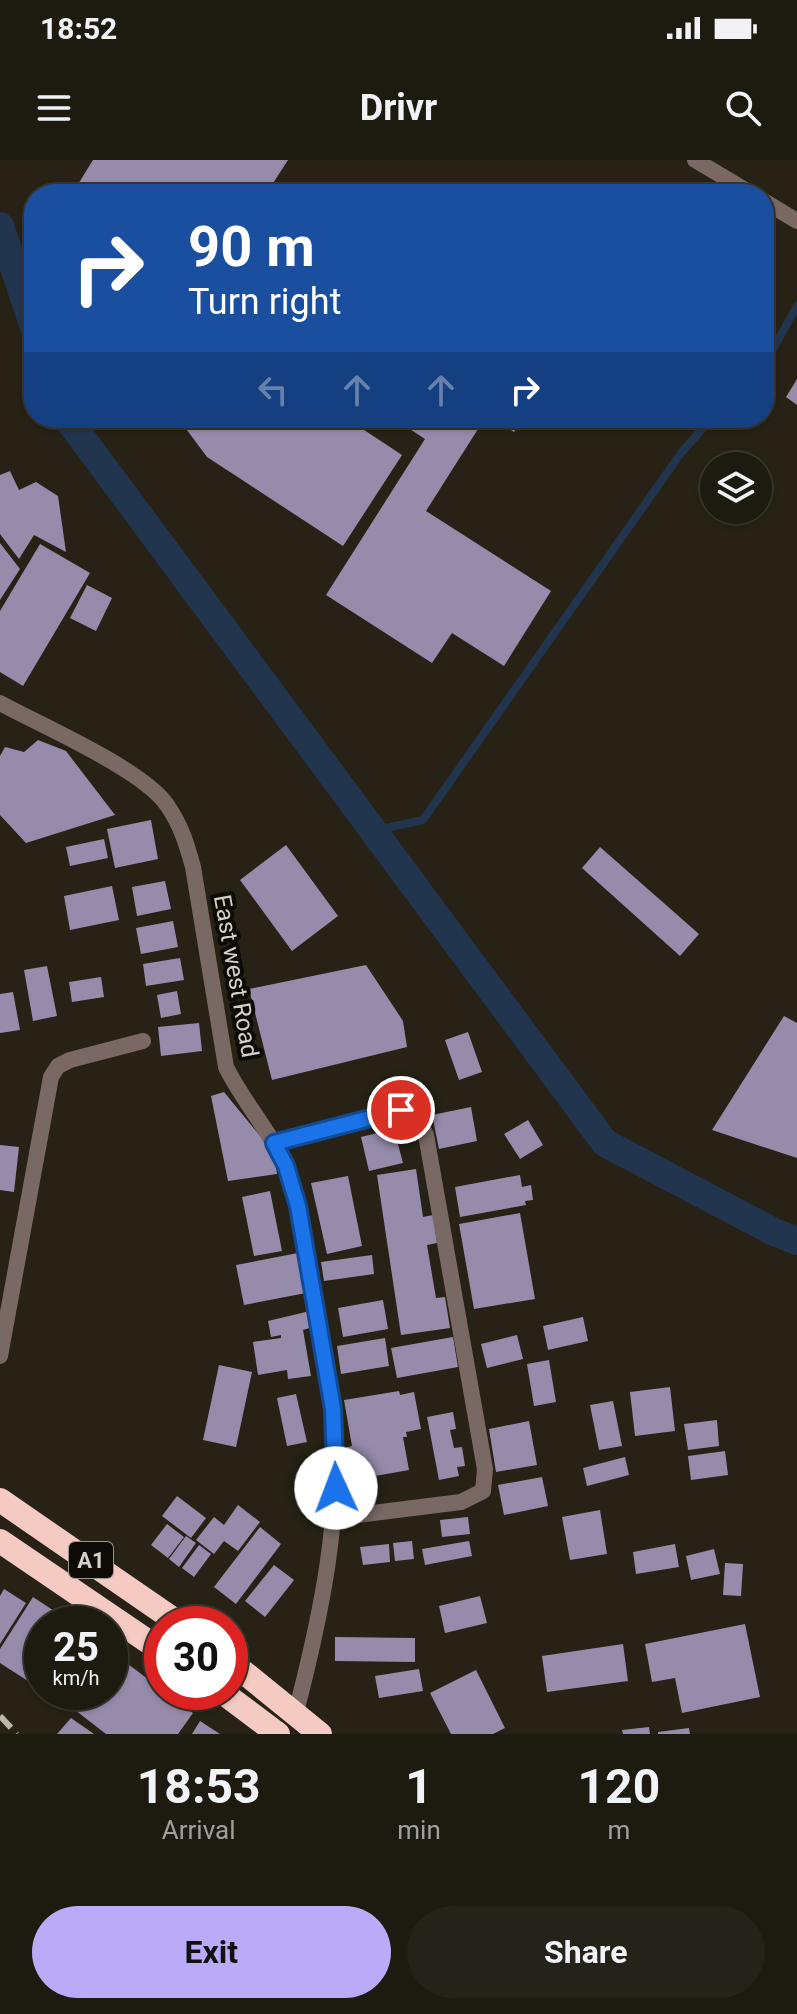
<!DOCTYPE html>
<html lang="en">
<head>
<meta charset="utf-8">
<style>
  body { margin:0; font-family:Roboto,sans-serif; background:#252319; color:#f1f3f6; height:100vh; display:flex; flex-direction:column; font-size:30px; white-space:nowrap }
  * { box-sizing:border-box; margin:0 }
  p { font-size:26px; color:#a0a19f }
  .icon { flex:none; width:44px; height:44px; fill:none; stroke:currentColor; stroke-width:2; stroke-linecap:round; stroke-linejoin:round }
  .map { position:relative; height:1574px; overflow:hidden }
  .side { display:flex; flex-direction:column; background:#1d1a10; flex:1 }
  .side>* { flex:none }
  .top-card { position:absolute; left:24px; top:24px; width:750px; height:244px; border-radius:32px; box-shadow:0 2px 6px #0004,0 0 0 2px #3b3830; background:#1a4fa0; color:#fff; overflow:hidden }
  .buttons { position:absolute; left:700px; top:292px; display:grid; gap:16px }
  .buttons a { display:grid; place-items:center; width:72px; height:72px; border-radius:50%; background:#1d1a10; box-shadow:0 2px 6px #0004,0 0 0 2px #3b3830; font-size:40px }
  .speed { position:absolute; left:24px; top:1446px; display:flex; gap:16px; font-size:40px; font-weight:700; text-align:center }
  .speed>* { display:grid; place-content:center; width:104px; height:104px; border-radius:50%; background:#1d1a10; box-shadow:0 2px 6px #0004,0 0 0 2px #3b3830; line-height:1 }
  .speed small { font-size:20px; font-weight:400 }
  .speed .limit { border:12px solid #d22; background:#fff; color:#111 }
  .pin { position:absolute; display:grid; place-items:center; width:68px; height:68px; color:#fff; margin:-34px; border:4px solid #fff; border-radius:50%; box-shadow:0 2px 8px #0007 }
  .me { position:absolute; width:88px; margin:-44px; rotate:358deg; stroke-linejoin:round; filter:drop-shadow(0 0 6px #0008) }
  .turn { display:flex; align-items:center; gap:28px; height:168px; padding:0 32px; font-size:36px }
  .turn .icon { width:104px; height:104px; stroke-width:2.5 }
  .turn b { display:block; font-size:56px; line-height:68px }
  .lanes { display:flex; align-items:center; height:76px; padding:0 32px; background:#0003; justify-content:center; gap:40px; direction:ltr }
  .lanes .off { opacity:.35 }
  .eta { display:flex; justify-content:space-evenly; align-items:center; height:136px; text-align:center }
  .eta b { font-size:48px; font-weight:700; line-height:56px }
  .action { display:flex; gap:16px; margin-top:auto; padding:16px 32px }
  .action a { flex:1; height:92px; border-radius:48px; background:#b9abf7; color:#111; font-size:32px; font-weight:700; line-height:92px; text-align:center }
  .action a+a { background:#252319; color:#f1f3f6 }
  .status { display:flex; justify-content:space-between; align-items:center; height:56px; padding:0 40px; background:#1d1a10; direction:ltr }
  .status svg { height:22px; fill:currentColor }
  header { display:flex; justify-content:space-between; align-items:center; height:104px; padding:0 32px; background:#1d1a10; font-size:36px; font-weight:700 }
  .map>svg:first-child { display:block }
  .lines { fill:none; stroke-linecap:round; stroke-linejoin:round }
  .stream { stroke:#22354e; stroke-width:8 }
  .canal { stroke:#22354e; stroke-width:28 }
  .building { fill:#978bac }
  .street { stroke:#796864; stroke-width:16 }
  .highway { stroke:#f5cac2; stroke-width:24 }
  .rail { stroke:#bab6ad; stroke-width:6; stroke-dasharray:16 8; stroke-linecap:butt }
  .route-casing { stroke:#114b97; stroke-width:20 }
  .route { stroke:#1a73e8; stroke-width:14 }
  .labels { text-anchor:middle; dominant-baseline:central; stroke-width:8; stroke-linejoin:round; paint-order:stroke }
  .shield { fill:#0e0b06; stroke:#99968e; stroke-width:2 }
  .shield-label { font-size:22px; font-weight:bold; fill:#d5d1c9 }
  .street-label { font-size:24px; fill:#d5d1c9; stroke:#0e0b06 }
</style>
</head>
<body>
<div class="status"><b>18:52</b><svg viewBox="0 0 49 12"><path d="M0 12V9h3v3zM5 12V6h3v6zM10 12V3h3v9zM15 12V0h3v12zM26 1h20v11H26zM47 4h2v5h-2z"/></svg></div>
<header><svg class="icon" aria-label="menu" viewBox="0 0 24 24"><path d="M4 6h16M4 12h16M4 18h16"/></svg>Drivr<svg class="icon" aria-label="search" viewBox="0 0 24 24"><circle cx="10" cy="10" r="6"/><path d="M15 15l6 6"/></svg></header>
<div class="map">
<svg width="797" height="1574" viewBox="0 0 797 1574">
  <rect width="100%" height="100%" fill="#272215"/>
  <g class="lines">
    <!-- stream -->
    <path class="stream" d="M 764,199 L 772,191 L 797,146
      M 372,671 L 423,660 L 681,293 L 712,258"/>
    <!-- canal -->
    <path class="canal" d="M 0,66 L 34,167
      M 67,258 L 605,983 L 774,1072 L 797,1081"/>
  </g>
  <!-- building -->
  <path class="building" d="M 93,0 L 288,0 L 266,34 L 72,34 Z
    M 797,219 L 797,245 L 786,237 Z
    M 178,258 L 346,258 L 402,295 L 343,386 L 207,297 Z
    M 393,258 L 485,258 L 426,351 L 551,431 L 504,506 L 452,473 L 432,503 L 326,435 L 425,279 Z
    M 493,258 L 523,258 L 514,272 Z
    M 10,311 L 19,330 L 36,322 L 58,336 L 66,392 L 34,375 L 19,399 L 0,374 L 0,315 Z
    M 720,350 L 744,350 L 736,363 L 719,353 Z
    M 0,383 L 20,409 L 0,440 Z
    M 40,384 L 90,413 L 23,526 L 0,512 L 0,451 Z
    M 87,425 L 112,438 L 96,471 L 70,458 Z
    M 38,580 L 66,591 L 115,655 L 26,683 L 0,655 L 0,596 L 5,587 L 24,592 Z
    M 151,660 L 158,699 L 115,708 L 107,669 Z
    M 104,679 L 108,698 L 70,706 L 66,687 Z
    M 286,685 L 338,756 L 292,791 L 240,720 Z
    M 600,687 L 699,774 L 680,796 L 582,708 Z
    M 165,721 L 171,749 L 137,756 L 132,727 Z
    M 112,726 L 119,760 L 70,770 L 64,736 Z
    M 173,761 L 178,787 L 141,794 L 136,768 Z
    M 180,798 L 184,820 L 146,826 L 143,804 Z
    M 366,805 L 403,861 L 407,887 L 272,920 L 249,829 Z
    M 47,806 L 57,856 L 33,861 L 24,810 Z
    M 101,817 L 104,837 L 72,842 L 69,822 Z
    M 177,831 L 181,854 L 161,858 L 157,835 Z
    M 13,832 L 20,870 L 0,873 L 0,834 Z
    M 784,856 L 797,863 L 797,998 L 712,970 Z
    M 199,863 L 202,891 L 161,896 L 158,867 Z
    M 468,872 L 482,912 L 459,920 L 445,880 Z
    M 224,932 L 274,993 L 277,1014 L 228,1021 L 211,936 Z
    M 471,947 L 477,981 L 439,989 L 432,955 Z
    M 528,960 L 543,985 L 520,999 L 504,974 Z
    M 394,969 L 403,1003 L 369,1011 L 361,977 Z
    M 0,985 L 19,987 L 14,1032 L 0,1030 Z
    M 416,1009 L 423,1057 L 433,1055 L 437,1083 L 427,1085 L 436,1138 L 445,1137 L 450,1168 L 401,1175 L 377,1015 Z
    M 520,1015 L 522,1027 L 531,1025 L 533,1040 L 525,1041 L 526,1045 L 460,1057 L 455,1027 Z
    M 348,1016 L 362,1086 L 327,1094 L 311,1023 Z
    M 270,1031 L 282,1091 L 254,1096 L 242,1037 Z
    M 520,1053 L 535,1139 L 474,1149 L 459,1064 Z
    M 298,1093 L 306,1133 L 244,1145 L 236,1105 Z
    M 372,1095 L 374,1114 L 324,1121 L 321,1102 Z
    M 383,1140 L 388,1169 L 343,1177 L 338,1148 Z
    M 310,1151 L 313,1167 L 303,1170 L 311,1216 L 288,1219 L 287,1210 L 258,1215 L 253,1182 L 281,1178 L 281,1175 L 271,1177 L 268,1161 Z
    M 583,1157 L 588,1181 L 548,1190 L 543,1166 Z
    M 517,1175 L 523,1199 L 487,1208 L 481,1184 Z
    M 453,1177 L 458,1207 L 397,1218 L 391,1188 Z
    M 385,1178 L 389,1206 L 341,1214 L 337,1186 Z
    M 549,1200 L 556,1242 L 534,1246 L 527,1204 Z
    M 219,1205 L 252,1212 L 236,1287 L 203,1280 Z
    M 670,1227 L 675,1271 L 635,1276 L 630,1232 Z
    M 399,1231 L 400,1235 L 414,1232 L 421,1269 L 406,1272 L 407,1277 L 403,1277 L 409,1310 L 358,1319 L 357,1313 L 348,1315 L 343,1288 L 352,1286 L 344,1240 Z
    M 296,1234 L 307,1282 L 287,1286 L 277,1238 Z
    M 613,1241 L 622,1286 L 599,1290 L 590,1245 Z
    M 453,1252 L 456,1269 L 450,1270 L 454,1288 L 462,1287 L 465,1306 L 457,1307 L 459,1316 L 439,1320 L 427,1257 Z
    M 717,1260 L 719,1286 L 688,1290 L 684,1264 Z
    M 529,1261 L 537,1305 L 496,1312 L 489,1269 Z
    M 725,1291 L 728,1315 L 691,1320 L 688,1296 Z
    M 625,1297 L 629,1315 L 587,1326 L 583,1308 Z
    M 542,1317 L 548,1346 L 504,1355 L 498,1325 Z
    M 177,1336 L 206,1358 L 191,1378 L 162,1356 Z
    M 238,1345 L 260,1362 L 238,1391 L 224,1381 L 214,1394 L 196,1380 L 214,1357 L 224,1365 Z
    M 600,1350 L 607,1394 L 570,1400 L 562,1357 Z
    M 468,1357 L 470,1374 L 442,1377 L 440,1360 Z
    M 167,1364 L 184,1377 L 168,1398 L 151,1385 Z
    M 260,1367 L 281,1384 L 236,1444 L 214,1427 Z
    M 186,1376 L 196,1383 L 179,1407 L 169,1399 Z
    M 412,1381 L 414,1399 L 395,1401 L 393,1383 Z
    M 469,1381 L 472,1396 L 425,1405 L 422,1389 Z
    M 389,1384 L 390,1402 L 363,1405 L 360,1387 Z
    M 675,1384 L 679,1407 L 636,1414 L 633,1392 Z
    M 199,1385 L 211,1394 L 194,1417 L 182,1408 Z
    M 714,1389 L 720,1414 L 691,1420 L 686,1396 Z
    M 725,1403 L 743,1404 L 741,1436 L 723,1435 Z
    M 274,1405 L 294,1420 L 265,1457 L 245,1441 Z
    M 4,1429 L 26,1443 L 0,1484 L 0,1436 Z
    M 480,1436 L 487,1463 L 445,1473 L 439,1446 Z
    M 33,1437 L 74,1464 L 42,1464 L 42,1530 L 0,1503 L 0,1489 Z
    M 745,1464 L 760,1537 L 682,1553 L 675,1518 L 652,1522 L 645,1484 Z
    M 335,1477 L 415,1478 L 415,1502 L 335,1501 Z
    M 623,1484 L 628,1521 L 547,1532 L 542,1496 Z
    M 116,1495 L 193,1553 L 178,1574 L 106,1574 L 75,1550 L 89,1532 L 110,1532 L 110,1503 Z
    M 419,1509 L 423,1531 L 379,1538 L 375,1516 Z
    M 476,1510 L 505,1568 L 493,1574 L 451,1574 L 430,1533 Z
    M 45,1532 L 77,1532 L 68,1547 Z
    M 71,1558 L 94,1574 L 57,1574 Z
    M 200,1561 L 220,1574 L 192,1574 Z
    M 649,1567 L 650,1574 L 623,1574 L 622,1570 Z
    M 689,1568 L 690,1574 L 658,1574 L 658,1572 Z"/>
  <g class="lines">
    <!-- street -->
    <path class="street" d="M 695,0 L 752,34
      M 764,41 L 797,61
      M 0,543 C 42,566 142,609 167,645 C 181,665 187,685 193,707 L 226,907 C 243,942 270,970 285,1006 C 303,1047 306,1093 313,1136 C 319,1174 329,1212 333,1250 C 343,1354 321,1456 295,1556
      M 274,983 L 401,950 L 417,956 L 426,975 L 485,1309 L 483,1331 L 461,1342 L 333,1358
      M 0,1196 L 51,917 L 58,906 L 70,900 L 143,881"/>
    <!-- highway -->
    <path class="highway" d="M 0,1340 L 180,1464
      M 0,1381 L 162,1491
      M 230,1501 L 320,1574
      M 222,1532 L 278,1574"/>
    <!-- rail -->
    <path class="rail" d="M 0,1556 L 17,1574"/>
  </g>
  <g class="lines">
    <!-- route casing -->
    <g class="route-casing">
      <path id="route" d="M 336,1328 L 333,1249 L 298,1046 L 286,1006 L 274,983 L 401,950"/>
    </g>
    <!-- route -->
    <use href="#route" class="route"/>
  </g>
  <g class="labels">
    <!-- shield labels -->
    <rect class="shield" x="69" y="1382" width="44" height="36" rx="6"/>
    <g class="shield-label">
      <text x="91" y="1400">A1</text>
    </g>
    <!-- street labels -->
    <g class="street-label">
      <text transform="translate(236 816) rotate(80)">East west Road</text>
    </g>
  </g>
</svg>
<div class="buttons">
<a><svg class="icon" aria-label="layers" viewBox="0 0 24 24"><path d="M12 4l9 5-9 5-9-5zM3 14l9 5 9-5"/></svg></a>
</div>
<div class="speed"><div>25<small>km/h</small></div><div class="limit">30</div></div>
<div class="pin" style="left:401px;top:950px;background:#d93025"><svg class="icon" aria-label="arrive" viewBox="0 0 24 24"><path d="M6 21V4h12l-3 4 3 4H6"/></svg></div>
<svg class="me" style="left:336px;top:1328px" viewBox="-20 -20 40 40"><circle r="19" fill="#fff"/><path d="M0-13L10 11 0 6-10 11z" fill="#1a73e8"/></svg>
<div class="top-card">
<div class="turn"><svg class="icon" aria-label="right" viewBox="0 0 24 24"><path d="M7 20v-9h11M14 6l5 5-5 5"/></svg><div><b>90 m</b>Turn right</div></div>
<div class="lanes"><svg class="icon off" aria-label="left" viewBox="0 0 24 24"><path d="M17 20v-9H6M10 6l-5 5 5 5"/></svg><svg class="icon off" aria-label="ahead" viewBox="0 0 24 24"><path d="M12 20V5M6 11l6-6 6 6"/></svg><svg class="icon off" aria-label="ahead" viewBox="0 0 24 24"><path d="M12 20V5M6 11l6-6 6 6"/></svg><svg class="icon" aria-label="right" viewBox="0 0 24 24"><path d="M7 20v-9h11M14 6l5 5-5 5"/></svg></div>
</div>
</div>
<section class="side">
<div class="eta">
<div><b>18:53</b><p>Arrival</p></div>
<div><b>1</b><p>min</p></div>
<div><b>120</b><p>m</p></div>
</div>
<div class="action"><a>Exit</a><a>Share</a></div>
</section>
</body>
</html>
